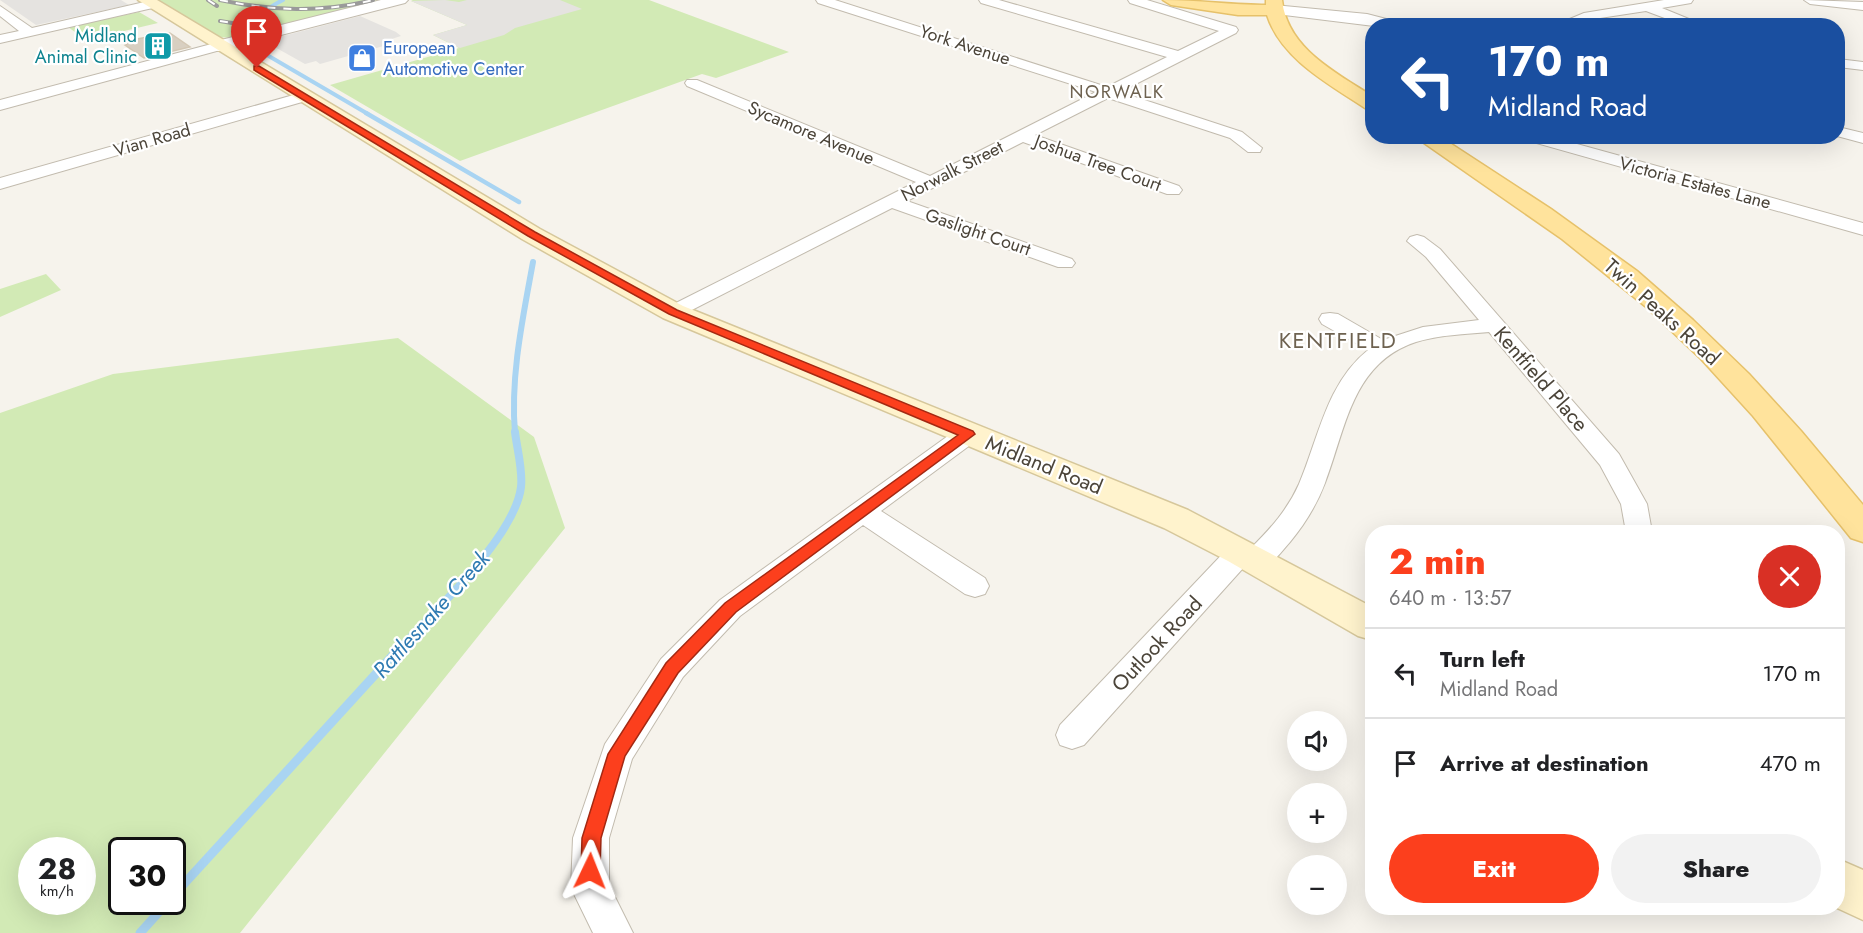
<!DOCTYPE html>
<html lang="en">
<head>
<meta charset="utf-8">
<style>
  body { margin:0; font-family:Jost,sans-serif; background:#f2f2f2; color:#202124; height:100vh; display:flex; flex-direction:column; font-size:22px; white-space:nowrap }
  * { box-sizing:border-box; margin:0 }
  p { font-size:20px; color:#757577 }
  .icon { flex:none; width:33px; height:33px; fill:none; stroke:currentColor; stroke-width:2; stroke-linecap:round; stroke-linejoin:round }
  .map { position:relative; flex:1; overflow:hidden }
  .side { position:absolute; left:1365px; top:525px; width:480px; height:390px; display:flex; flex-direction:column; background:#fff; border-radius:24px; box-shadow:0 6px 24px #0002 }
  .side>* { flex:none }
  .top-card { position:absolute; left:1365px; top:18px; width:480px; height:126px; border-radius:24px; box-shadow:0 6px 24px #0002; background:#1a4fa0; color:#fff; overflow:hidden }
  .tools { position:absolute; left:1287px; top:711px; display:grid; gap:12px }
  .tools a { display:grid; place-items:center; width:60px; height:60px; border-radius:50%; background:#fff; box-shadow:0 6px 24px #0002; font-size:30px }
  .speed { position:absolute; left:18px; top:837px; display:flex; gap:12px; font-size:30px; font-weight:700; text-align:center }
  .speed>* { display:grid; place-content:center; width:78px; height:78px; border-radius:50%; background:#fff; box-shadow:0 6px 24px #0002; line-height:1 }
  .speed small { font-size:15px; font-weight:400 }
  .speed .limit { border:3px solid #111; border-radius:9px; background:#fff; color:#111 }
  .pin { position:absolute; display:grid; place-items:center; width:51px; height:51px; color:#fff; margin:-62px -26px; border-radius:50% 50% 50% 0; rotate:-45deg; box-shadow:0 0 6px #0007 }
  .pin .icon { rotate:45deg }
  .me { position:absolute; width:66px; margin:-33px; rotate:2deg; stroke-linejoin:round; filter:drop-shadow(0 0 4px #0008) }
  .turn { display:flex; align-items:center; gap:21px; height:126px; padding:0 24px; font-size:27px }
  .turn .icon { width:78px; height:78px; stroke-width:2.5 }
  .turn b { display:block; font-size:42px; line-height:51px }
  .round { display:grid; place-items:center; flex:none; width:63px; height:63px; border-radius:32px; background:#f2f2f2 }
  .overview { display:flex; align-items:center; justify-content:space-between; height:102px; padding:0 24px }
  h1 { font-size:36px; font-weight:800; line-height:45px; color:#fc3f1d }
  .cta { display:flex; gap:12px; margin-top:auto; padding:12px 24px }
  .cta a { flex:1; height:69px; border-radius:36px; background:#fc3f1d; color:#fff; font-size:24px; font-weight:800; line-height:69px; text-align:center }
  .cta a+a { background:#f2f2f2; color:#202124 }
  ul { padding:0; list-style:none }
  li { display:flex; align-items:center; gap:18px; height:90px; padding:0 24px; border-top:2px solid #e0e0e0 }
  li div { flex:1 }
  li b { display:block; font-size:22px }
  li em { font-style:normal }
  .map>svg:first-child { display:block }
  .green { fill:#d2eab5; fill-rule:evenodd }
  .parking { fill:#e5e3e0 }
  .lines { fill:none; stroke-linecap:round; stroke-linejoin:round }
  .stream-far4 { stroke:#a9d4f2; stroke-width:4 }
  .stream-far3 { stroke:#a9d4f2; stroke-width:4.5 }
  .stream-far2 { stroke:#a9d4f2; stroke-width:6 }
  .stream-far1 { stroke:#a9d4f2; stroke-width:8 }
  .stream { stroke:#a9d4f2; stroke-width:9 }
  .building { fill:#d8cfc1; stroke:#d3c7b4; stroke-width:1.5 }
  .minor-casing { stroke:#c2bbae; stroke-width:2 }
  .tertiary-casing { stroke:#c2bbae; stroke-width:2 }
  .secondary-casing { stroke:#d6c79b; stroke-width:3 }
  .primary-casing { stroke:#e6c16a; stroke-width:3 }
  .minor { fill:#fff; fill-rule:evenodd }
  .tertiary { fill:#fff; fill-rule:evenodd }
  .secondary { fill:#fff3cd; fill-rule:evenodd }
  .primary { fill:#ffe39c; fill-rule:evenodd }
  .rail-casing { stroke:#9a9a9a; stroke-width:4 }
  .rail { stroke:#fff; stroke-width:2; stroke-dasharray:8; stroke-linecap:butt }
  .route { fill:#fc3f1d; stroke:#a42913; stroke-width:1.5 }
  .labels { text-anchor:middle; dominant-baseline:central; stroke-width:4.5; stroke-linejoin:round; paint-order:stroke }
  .far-culture-label { font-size:18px; fill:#0d838f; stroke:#fff; text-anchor:end }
  .far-street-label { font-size:18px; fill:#4b4439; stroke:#fff }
  .far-shop-label { font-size:18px; fill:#366cbe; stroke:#fff; text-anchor:start }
  .far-neighbourhood-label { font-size:18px; letter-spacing:1.5px; fill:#6e6250; stroke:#fff }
  .street-label { font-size:21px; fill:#4b4439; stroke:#fff }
  .neighbourhood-label { font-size:22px; letter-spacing:1.5px; fill:#6e6250; stroke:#fff }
  .water-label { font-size:22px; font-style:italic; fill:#2e7ab2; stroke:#fff }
</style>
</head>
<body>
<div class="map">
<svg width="1863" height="933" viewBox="0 0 1863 933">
  <rect width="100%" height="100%" fill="#f6f3ec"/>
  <!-- green -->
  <path class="green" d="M 159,0 L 385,0 L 231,38 L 219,37 Z
    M 413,0 L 649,0 L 789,52 L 716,78 L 702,74 L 460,161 L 330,85 L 459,48 L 433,35 L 467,25 L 411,1 Z
    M 139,12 L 158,23 L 86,40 L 68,27 Z
    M 46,274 L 61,290 L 0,317 L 0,289 Z
    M 398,338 L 534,437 L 565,528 L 240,933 L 0,933 L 0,413 L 113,374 ZM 32,850 L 82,850 L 82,902 L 32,902 ZM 122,850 L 172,850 L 172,902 L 122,902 Z"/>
  <!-- parking -->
  <path class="parking" d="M 0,0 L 121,0 L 129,5 L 36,25 Z
    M 445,0 L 459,2 L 467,0 L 560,0 L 582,9 L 515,28 L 504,35 L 460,48 L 433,35 L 467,25 L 411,1 Z
    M 360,16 L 396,32 L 401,36 L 382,42 L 387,45 L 320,64 L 316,61 L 305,64 L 264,41 Z"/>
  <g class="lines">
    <!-- stream-far4 -->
    <path class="stream-far4" d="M 254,31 C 257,15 269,7 283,0
      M 252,41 L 255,48 L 368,114"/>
    <!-- stream-far3 -->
    <path class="stream-far3" d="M 366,113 L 519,202"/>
    <!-- stream-far2 -->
    <path class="stream-far2" d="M 515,433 C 510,377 523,317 533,262"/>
    <!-- stream-far1 -->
    <path class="stream-far1" d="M 393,656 C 428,617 515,538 521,487 C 523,470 517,449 515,432"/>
    <!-- stream -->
    <path class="stream" d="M 172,897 L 394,654
      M 140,933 L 168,902"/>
  </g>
  <!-- building -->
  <path class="building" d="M 170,33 L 190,47 L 144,58 L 125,45 L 129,43 L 126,41 Z"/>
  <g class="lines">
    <!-- minor casing -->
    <g class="minor-casing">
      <path id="minor" d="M 153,0 L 157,1 L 159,4 L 157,7 L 0,43 L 0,35 L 19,31 L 0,16 L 0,6 L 32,28 Z
        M 816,0 L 835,0 L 1107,87 L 1167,57 L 981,3 L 979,0 L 999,0 L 1178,51 L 1219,31 L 1130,3 L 1128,0 L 1147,0 L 1236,27 L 1238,30 L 1236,33 L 1120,92 L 1242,132 L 1262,148 L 1260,152 L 1248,152 L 1230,138 L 1108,98 L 1035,135 L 1179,186 L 1182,190 L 1179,194 L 1167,194 L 1023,142 L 907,201 L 1072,259 L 1075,263 L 1072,267 L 1058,267 L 892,208 L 680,316 L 673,318 L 666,316 L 662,312 L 666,308 L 916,182 L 687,86 L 685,83 L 687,80 L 697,80 L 930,176 L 1096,92 L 818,3 Z
        M 1664,0 L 1693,0 L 1691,3 L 1662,8 L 1706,26 L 1686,26 L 1646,11 L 1587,20 L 1573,26 L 1553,26 L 1584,13 Z
        M 1804,0 L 1863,2 L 1863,10 L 1810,4 Z
        M 1388,20 L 1400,26 L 1382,26 L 1383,21 Z
        M 219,42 L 226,46 L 224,49 L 0,110 L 0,100 Z
        M 1838,59 L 1863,62 L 1863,70 L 1838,67 Z
        M 304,92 L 309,94 L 312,97 L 309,100 L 0,189 L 0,178 Z
        M 1838,127 L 1863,133 L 1863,143 L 1837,136 Z
        M 1520,136 L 1548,136 L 1863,223 L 1863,235 L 1522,139 Z
        M 1423,137 L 1423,136 L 1462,136 L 1460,139 L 1429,145 L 1421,140 Z
        M 1417,235 L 1424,237 L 1440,249 L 1619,454 L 1647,504 L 1652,532 L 1626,532 L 1621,504 L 1600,465 L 1489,332 C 1465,334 1439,335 1416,342 C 1352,363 1346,428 1325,483 C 1317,504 1305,524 1290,542 C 1280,553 1271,567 1256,571 L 1245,566 L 1084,745 L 1072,749 L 1060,745 L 1056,735 L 1060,725 L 1231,545 L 1241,542 L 1252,547 C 1271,528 1288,509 1299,484 C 1319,437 1326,384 1368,350 L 1322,324 L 1319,319 L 1322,314 L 1330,313 L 1338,314 L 1383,340 L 1423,327 L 1479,320 L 1426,257 L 1407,241 L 1410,237 Z
        M 968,426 L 977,428 L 980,434 L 977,440 L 881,511 L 985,578 L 989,586 L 985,594 L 975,597 L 965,594 L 863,525 L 740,616 L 683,677 L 632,759 L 609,838 L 609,885 L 633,933 L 593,933 L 571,888 L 573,838 L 605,744 L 661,659 L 720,600 L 959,428 Z"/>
    </g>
    <!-- tertiary casing -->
    <g class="tertiary-casing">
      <path id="tertiary" d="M 381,0 L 408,0 L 405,3 L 219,51 L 213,50 L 210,46 L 213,42 Z
        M 1274,5 L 1367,14 L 1394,21 L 1396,24 L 1374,26 L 1268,13 L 1266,10 Z"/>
    </g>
    <!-- secondary casing -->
    <g class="secondary-casing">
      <path id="secondary" d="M 138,0 L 157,0 L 540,229 L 683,306 L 1188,510 L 1372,607 L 1372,640 L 1358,636 L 1228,561 L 1164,528 L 663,318 L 522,239 Z
        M 1838,859 L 1863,870 L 1863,920 L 1837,908 Z"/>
    </g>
    <!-- primary casing -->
    <g class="primary-casing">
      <path id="primary" d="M 1163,0 C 1198,0 1232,5 1266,5 L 1266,0 L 1282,0 C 1287,48 1335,72 1372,96 L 1372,110 L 1365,108 C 1329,84 1281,59 1267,15 L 1238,15 L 1171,5 Z
        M 1414,136 L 1439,136 L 1551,209 L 1637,271 L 1693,320 L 1749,374 L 1801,431 L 1863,505 L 1863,542 L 1851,538 L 1753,416 L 1701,359 L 1645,306 L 1562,239 Z"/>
    </g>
    <!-- minor -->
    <use href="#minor" class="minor"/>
    <!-- tertiary -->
    <use href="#tertiary" class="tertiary"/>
    <!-- secondary -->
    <use href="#secondary" class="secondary"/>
    <!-- primary -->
    <use href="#primary" class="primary"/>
    <!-- rail casing -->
    <g class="rail-casing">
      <path id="rail" d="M 208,0 L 217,6
        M 220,0 C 272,11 321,13 373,0
        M 220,21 L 232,23
        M 243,22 L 248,17 L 246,12"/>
    </g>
    <!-- rail -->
    <use href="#rail" class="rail"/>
  </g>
  <!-- route -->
  <path class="route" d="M 254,66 L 259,66 L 535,232 L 677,310 L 973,431 L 975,434 L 736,612 L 678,673 L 625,756 L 601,838 L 600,871 L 597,878 L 590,881 L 583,878 L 581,871 L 582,838 L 608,754 L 666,663 L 725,603 L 958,435 L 669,314 L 528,236 L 254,70 Z"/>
  <!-- icons -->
  <defs>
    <g id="building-square" transform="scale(1.5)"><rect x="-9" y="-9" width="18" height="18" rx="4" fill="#0f9aa8" stroke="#fff"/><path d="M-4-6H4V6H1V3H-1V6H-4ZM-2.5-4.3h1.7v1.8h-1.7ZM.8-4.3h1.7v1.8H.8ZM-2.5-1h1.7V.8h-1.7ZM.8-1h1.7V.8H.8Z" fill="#fff"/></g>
    <g id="shop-square" transform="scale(1.5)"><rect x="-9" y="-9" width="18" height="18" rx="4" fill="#3f7fe0" stroke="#fff"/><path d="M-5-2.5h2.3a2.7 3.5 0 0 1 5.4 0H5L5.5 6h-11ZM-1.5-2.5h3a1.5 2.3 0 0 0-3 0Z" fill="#fff"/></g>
  </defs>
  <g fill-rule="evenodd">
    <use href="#building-square" x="158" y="46"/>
    <use href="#shop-square" x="362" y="58"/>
  </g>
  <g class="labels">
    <!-- far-culture labels -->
    <g class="far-culture-label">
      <text x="137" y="36">Midland<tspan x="137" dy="21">Animal Clinic</tspan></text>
    </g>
    <!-- far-street labels -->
    <g class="far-street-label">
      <text transform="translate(965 45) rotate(18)">York Avenue</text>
      <text transform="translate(811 133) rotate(23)">Sycamore Avenue</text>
      <text transform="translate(152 140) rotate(-16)">Vian Road</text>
      <text transform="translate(1098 163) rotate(20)">Joshua Tree Court</text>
      <text transform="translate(952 171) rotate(-27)">Norwalk Street</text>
      <text transform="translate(1695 183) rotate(15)">Victoria Estates Lane</text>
      <text transform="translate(978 232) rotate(19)">Gaslight Court</text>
    </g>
    <!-- far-shop labels -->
    <g class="far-shop-label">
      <text x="383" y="48">European<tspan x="383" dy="21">Automotive Center</tspan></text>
    </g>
    <!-- far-neighbourhood labels -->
    <g class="far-neighbourhood-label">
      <text x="1117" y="92">NORWALK</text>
    </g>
    <!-- street labels -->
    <g class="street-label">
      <text transform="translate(1662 312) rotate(42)">Twin Peaks Road</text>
      <text transform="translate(1541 379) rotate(49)">Kentfield Place</text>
      <text transform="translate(1044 465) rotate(22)">Midland Road</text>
      <text transform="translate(1157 644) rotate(-47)">Outlook Road</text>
    </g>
    <!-- neighbourhood labels -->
    <g class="neighbourhood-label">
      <text x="1338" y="340">KENTFIELD</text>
    </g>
    <!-- water labels -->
    <g class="water-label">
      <text transform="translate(431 614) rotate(-48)">Rattlesnake Creek</text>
    </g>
  </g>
</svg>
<div class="tools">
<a><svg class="icon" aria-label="sound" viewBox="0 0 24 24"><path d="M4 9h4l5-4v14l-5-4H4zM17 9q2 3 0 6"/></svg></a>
<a>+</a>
<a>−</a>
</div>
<div class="speed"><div>28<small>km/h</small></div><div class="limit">30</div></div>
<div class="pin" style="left:257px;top:68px;background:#d93025"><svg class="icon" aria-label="arrive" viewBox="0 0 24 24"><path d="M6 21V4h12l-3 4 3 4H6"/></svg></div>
<svg class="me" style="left:590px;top:871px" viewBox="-20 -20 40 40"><path d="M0-17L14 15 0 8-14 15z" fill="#fc3f1d" stroke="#fff" stroke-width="4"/></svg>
<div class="top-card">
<div class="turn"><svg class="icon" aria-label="left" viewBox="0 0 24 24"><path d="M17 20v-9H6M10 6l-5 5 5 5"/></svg><div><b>170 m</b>Midland Road</div></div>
</div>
<section class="side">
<div class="overview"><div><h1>2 min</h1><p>640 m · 13:57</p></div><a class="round" style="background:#d93025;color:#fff"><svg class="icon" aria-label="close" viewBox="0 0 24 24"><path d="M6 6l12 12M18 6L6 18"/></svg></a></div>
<ul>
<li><svg class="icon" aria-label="left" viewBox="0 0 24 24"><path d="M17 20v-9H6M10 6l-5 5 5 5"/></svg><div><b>Turn left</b><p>Midland Road</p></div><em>170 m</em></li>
<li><svg class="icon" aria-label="arrive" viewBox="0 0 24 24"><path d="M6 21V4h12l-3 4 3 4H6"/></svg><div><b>Arrive at destination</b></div><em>470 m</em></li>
</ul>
<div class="cta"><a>Exit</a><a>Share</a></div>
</section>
</div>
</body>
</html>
